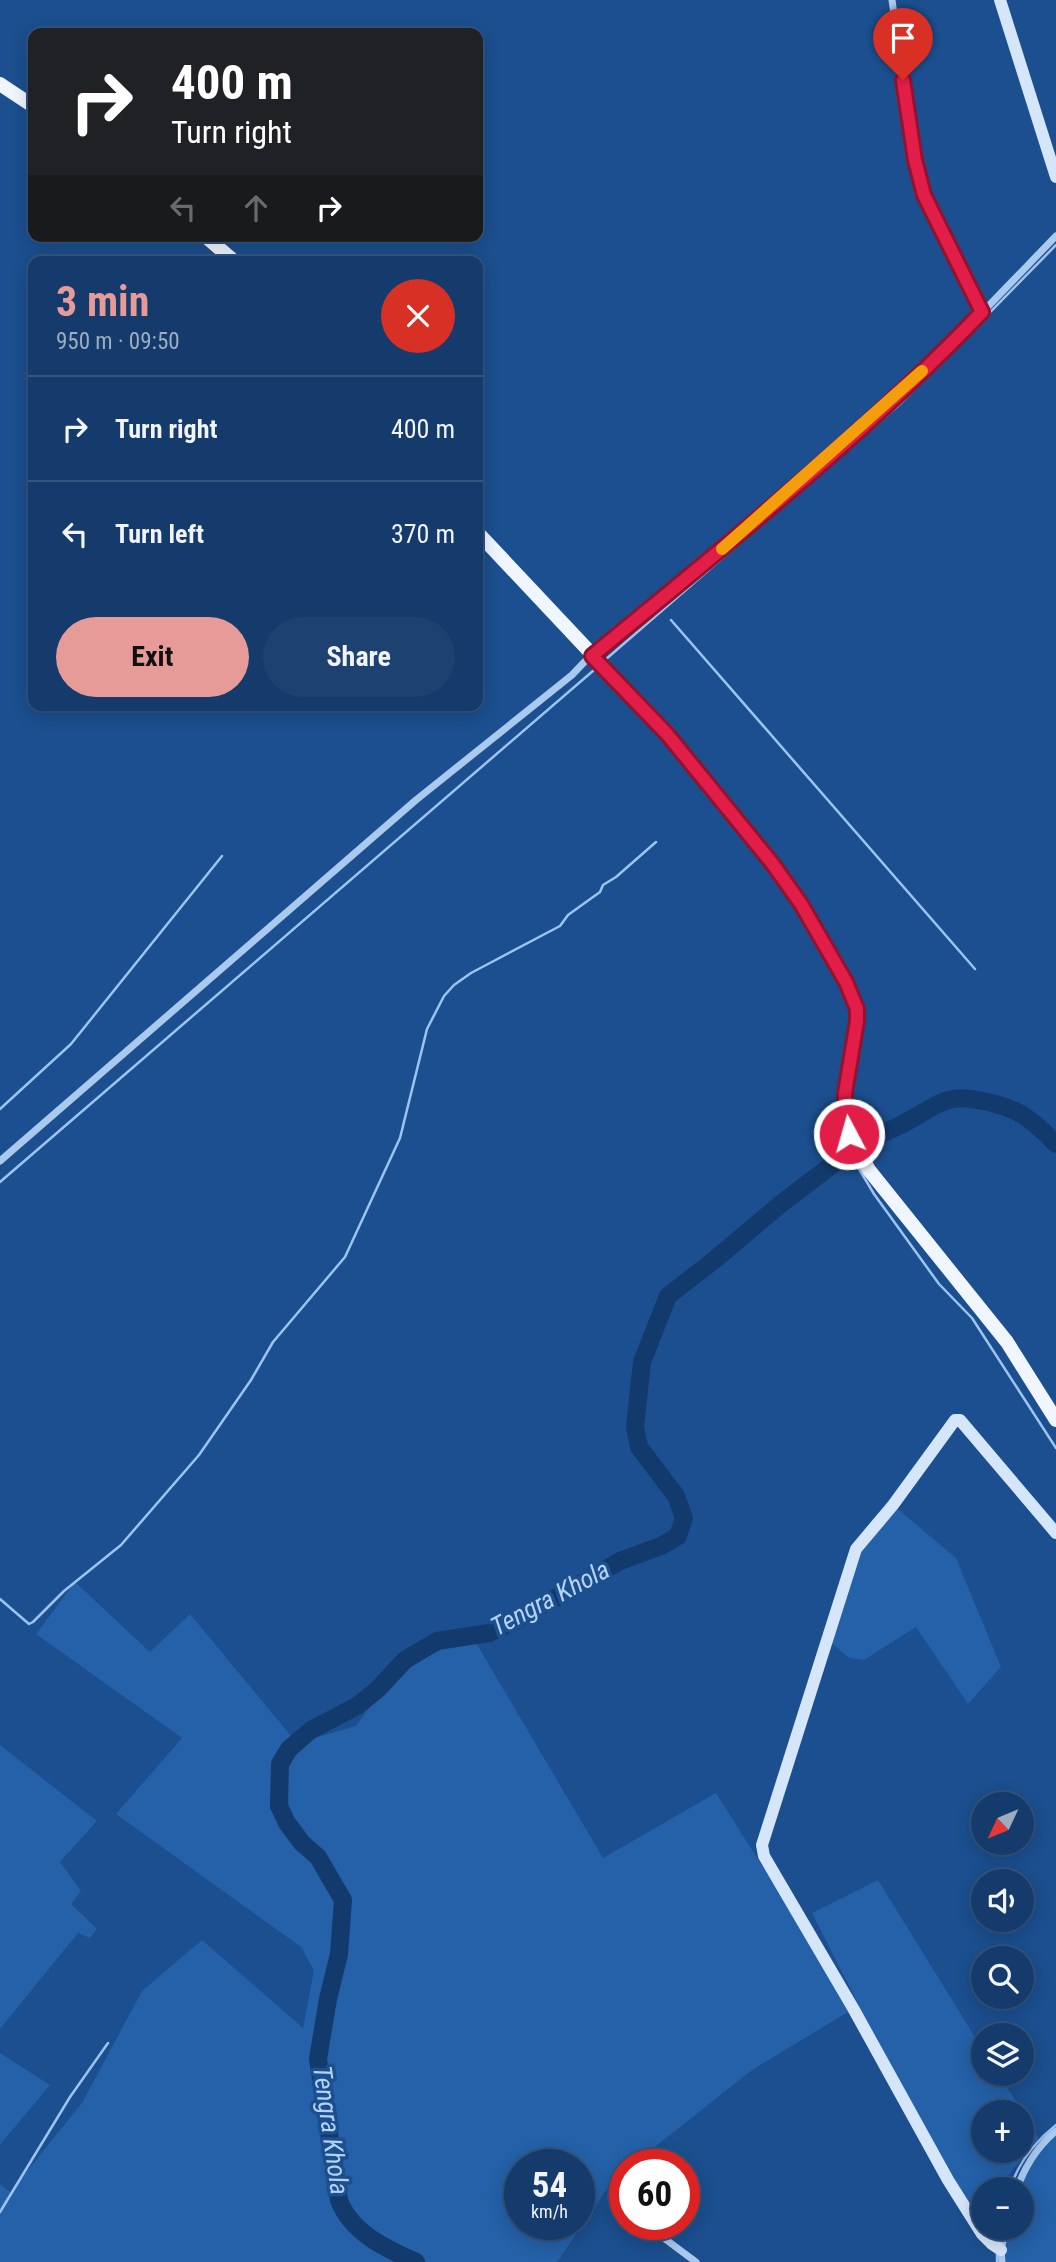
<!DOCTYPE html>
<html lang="en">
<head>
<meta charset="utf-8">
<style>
  body { margin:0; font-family:"Roboto Condensed",sans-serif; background:#1d4271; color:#f1f3f6; height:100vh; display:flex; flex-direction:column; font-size:26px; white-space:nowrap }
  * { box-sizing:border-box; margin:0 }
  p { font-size:23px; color:#9dadc1 }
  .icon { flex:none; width:38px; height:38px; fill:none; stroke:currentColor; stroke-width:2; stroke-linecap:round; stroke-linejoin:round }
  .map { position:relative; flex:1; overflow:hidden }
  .drawer { position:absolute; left:28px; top:256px; width:455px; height:455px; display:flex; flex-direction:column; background:#143b6b; border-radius:14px; box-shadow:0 4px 18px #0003,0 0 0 2px #33557e }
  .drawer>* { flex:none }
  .top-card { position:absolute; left:28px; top:28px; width:455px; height:214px; border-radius:14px; box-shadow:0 4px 18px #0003,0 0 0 2px #33557e; background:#202124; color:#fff; overflow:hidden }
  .needle { width:46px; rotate:226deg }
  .buttons { position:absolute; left:971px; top:1792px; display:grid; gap:14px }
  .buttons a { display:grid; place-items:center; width:63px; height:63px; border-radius:50%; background:#143b6b; box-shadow:0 4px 18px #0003,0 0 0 2px #33557e; font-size:35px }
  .speed { position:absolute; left:504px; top:2149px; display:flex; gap:14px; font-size:35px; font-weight:700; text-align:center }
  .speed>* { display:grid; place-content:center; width:91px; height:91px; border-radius:50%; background:#143b6b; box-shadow:0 4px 18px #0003,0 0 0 2px #33557e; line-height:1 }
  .speed small { font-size:18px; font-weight:400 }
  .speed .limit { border:10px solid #d22; background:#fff; color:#111 }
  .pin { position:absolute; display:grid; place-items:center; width:60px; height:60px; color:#fff; margin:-72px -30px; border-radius:50% 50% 50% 0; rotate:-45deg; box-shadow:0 0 7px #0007 }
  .pin .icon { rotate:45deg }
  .me { position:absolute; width:77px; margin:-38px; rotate:354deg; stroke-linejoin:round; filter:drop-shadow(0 0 5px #0008) }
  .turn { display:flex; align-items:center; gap:24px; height:147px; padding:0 28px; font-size:32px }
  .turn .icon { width:91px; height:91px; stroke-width:2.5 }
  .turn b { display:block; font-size:49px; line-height:60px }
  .lanes { display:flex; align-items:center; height:66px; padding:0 28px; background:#0003; justify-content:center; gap:35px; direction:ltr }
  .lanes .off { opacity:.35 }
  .round { display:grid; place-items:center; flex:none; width:74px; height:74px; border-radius:37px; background:#1d4271 }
  .summary { display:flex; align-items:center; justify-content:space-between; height:119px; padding:0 28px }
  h1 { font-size:42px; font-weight:700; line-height:52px; color:#e69b98 }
  .action { display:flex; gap:14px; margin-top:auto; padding:14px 28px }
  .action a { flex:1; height:80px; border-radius:42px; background:#e69b98; color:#111; font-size:28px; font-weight:700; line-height:80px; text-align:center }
  .action a+a { background:#1d4271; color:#f1f3f6 }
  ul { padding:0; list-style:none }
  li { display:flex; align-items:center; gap:21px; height:105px; padding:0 28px; border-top:2px solid #33557e }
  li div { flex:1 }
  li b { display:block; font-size:26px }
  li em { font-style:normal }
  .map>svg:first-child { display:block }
  .green { fill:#2461a8; fill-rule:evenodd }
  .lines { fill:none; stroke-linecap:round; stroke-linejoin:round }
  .stream { stroke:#9cc4f0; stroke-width:2.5 }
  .river { stroke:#123a6d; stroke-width:18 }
  .street { stroke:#a9c9ee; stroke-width:7 }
  .secondary { stroke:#d6e6fa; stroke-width:12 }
  .primary { stroke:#f0f6ff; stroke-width:14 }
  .route-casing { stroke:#92132f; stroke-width:18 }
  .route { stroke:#e11d48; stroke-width:12 }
  .slow { stroke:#f59e0b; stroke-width:12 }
  .labels { text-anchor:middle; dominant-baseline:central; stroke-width:7; stroke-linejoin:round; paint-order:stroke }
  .water-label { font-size:26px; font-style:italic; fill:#b5d3f5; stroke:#1b4f8f }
</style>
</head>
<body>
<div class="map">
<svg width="1056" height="2262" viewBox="0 0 1056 2262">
  <rect width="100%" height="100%" fill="#1b4f8f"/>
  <!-- green -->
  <path class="green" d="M 893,1505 L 956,1558 L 1001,1667 L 968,1704 L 916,1627 L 864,1660 L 849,1658 L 827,1639 L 856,1549 Z
    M 75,1582 L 150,1652 L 190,1614 L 297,1743 L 356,1726 L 396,1670 L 472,1636 L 603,1858 L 716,1793 L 853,2009 L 752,2070 L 632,2165 L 625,2165 L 625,2170 L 613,2180 L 557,2262 L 0,2262 L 0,2184 L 10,2192 L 82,2103 L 142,1991 L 202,1940 L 303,2028 L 314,1970 L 301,1947 L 116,1814 L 182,1738 L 36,1634 ZM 520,2165 L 579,2165 L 579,2224 L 520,2224 Z
    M 0,1745 L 97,1821 L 60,1862 L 81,1891 L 71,1904 L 97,1929 L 90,1938 L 78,1933 L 0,2029 Z
    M 878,1880 L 983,2050 L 984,2074 L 999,2074 L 1039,2139 L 1004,2180 L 1002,2189 L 984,2189 L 984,2228 L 999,2228 L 999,2234 L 979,2229 L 902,2090 L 812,1913 ZM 984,2112 L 1022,2112 L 1022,2151 L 984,2151 Z
    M 0,2053 L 50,2085 L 0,2145 Z
    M 1056,2131 L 1056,2262 L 1002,2262 L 1008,2228 L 1022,2228 L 1022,2189 L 1017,2189 L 1023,2171 Z"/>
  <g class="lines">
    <!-- stream -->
    <path class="stream" d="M 671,620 L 975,969
      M 605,660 L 900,404 L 1056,245
      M 0,1109 L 71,1044 L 222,856
      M 849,1152 L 874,1194 L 939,1284 L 972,1318 L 1056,1448
      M 0,1182 L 594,670
      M 0,1599 L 29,1624 L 33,1622 L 64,1591 L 121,1545 L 199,1455 L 251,1380 L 273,1342 L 345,1257 L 400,1138 L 427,1029 L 444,996 L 454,985 L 471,973 L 560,926 L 568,915 L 600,892 L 603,885 L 616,877 L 656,842
      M 1010,2189 C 1018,2163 1035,2142 1056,2125
      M 0,2212 L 70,2097 L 108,2043
      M 998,2241 L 1000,2228
      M 997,2262 L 997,2251"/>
    <!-- river -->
    <path class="river" d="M 882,1133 C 904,1126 920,1113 940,1103 C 955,1096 968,1098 983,1101 C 1018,1108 1031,1118 1056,1144
      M 416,2262 C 387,2249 351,2233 339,2200 L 318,2059 L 328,1999 L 339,1954 L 343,1900 L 318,1857 L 302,1843 L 287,1823 L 279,1806 L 280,1764 L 289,1749 L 311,1730 L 357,1706 L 377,1690 L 405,1660 L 437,1641 L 489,1633 L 517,1620 L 620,1561 L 661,1546 L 678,1536 L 684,1518 L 676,1496 L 639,1447 L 635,1427 L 642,1362 L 668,1296 L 713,1261 L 782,1203 L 849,1152"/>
    <!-- street -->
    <path class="street" d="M 892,0 L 914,160 L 924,195 L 982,312
      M 0,1161 L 416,800 L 572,675 L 591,655 L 753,523 L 849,438 L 945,351 L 1056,236
      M 1017,2189 C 1025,2166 1037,2147 1056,2131
      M 612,2200 L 625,2209
      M 645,2224 L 696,2262
      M 1002,2262 L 1001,2250 L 1006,2228"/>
    <!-- secondary -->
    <path class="secondary" d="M 1000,0 L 1056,177
      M 1001,2250 L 992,2244 L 982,2234 L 948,2180 L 853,2008 L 764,1856 L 762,1845 L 856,1549 L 893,1505 L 955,1420 L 960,1420 L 1056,1533"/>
    <!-- primary -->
    <path class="primary" d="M 0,84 L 33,106
      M 205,236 L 234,261
      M 478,533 L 667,734 L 772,863 L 801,904 L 846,982 L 857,1009 L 857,1021 L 845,1093 L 845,1119 L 849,1134 L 869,1170 L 1007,1342 L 1056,1420"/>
  </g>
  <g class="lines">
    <!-- route casing -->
    <g class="route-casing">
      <path id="route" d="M 849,1134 L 845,1119 L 845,1093 L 857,1021 L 857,1009 L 846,982 L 801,904 L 772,863 L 667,734 L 592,656 C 725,546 862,437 982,312 L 924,195 L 915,160 L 903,80"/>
    </g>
    <!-- route -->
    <use href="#route" class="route"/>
    <!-- slow -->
    <path class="slow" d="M 722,549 L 922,371"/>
  </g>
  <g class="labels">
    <!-- water labels -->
    <g class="water-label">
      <text transform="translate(550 1598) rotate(-28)">Tengra Khola</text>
      <text transform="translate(331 2130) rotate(82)">Tengra Khola</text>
    </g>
  </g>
</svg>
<div class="buttons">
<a><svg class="needle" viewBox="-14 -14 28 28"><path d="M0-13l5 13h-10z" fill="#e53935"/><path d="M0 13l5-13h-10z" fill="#9dadc1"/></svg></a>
<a><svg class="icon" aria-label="sound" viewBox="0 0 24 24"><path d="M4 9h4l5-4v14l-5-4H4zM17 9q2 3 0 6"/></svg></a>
<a><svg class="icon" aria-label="search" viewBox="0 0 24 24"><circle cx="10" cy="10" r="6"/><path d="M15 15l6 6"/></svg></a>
<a><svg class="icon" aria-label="layers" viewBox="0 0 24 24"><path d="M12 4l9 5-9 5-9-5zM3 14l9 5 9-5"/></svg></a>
<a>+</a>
<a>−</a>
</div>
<div class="speed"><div>54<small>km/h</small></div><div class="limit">60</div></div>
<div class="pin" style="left:903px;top:80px;background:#d93025"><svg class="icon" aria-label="arrive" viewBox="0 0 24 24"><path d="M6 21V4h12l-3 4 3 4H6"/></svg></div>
<svg class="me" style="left:849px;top:1134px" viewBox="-20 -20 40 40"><circle r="17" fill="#e11d48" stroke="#fff" stroke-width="3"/><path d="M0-11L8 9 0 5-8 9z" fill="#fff"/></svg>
<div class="top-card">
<div class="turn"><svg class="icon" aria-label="right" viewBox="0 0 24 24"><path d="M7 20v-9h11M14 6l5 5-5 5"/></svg><div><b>400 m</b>Turn right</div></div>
<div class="lanes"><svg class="icon off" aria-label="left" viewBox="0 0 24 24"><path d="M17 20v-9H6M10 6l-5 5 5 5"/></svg><svg class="icon off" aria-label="ahead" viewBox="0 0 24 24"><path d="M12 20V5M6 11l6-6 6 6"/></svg><svg class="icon" aria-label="right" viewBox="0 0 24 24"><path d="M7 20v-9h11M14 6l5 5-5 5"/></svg></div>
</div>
<section class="drawer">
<div class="summary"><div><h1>3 min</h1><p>950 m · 09:50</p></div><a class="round" style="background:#d93025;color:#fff"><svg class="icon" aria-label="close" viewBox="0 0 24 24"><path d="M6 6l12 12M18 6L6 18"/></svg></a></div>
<ul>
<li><svg class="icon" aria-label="right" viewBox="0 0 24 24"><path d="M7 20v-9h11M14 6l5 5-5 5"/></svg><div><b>Turn right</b></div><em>400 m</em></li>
<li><svg class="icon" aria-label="left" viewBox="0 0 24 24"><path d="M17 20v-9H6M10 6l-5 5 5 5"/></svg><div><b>Turn left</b></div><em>370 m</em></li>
</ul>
<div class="action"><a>Exit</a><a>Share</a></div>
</section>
</div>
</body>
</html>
